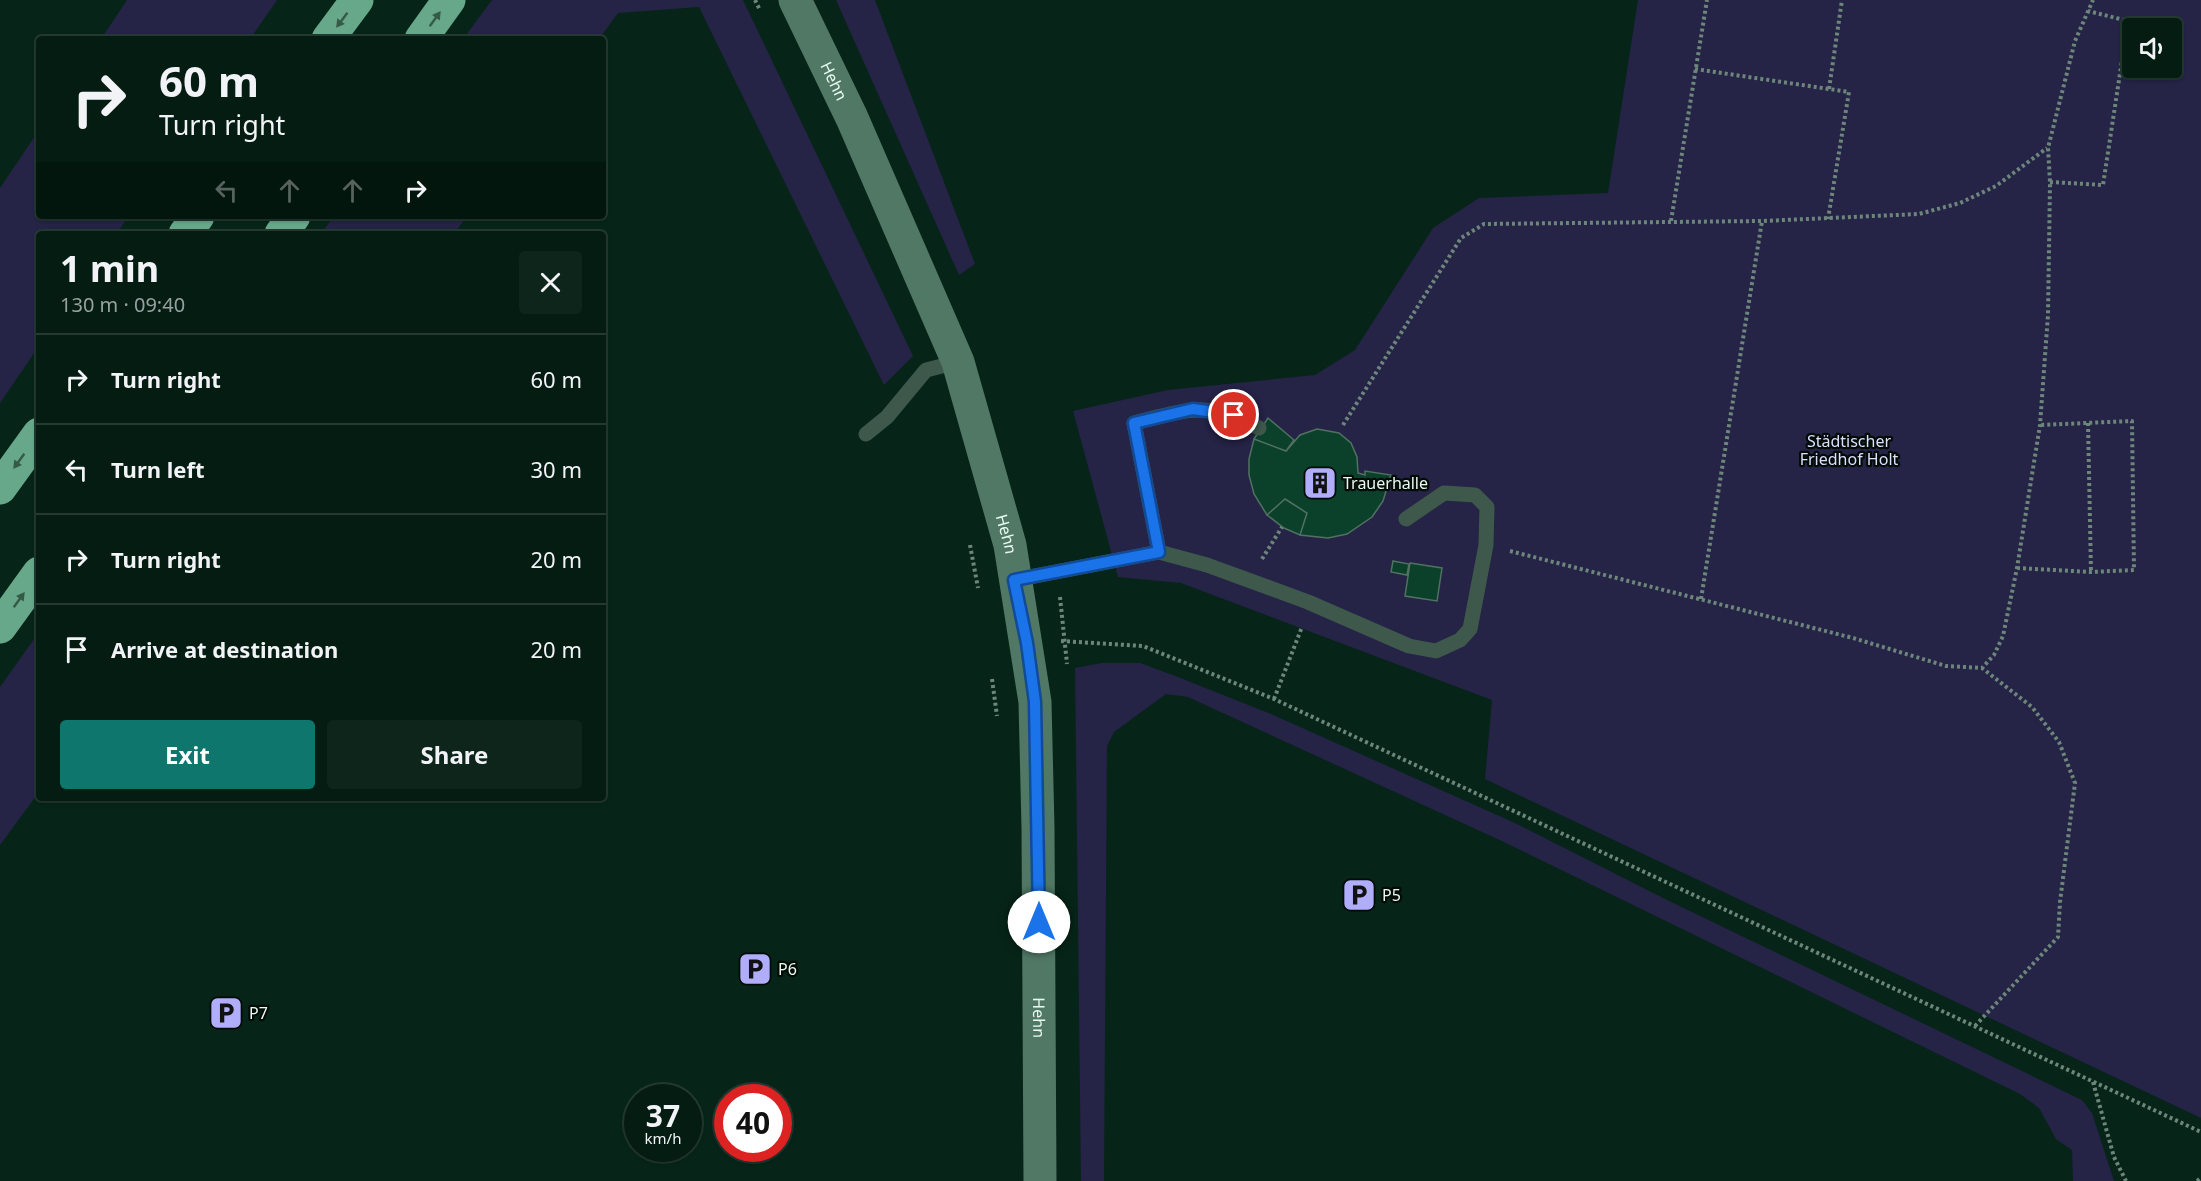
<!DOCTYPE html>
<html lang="en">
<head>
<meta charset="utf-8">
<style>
  body { margin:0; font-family:"Noto Sans",sans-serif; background:#0d251b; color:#f1f3f6; height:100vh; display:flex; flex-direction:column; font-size:22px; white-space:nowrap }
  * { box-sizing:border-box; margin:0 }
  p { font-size:20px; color:#97a19f }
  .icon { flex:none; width:33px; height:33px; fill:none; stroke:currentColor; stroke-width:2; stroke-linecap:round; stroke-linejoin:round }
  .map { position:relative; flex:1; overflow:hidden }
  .details { position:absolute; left:36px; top:231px; width:570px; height:570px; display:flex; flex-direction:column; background:#041c12; border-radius:6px; box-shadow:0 2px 4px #0004,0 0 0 2px #253a32 }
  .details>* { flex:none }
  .banner { position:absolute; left:36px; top:36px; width:570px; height:183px; border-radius:6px; box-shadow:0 2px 4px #0004,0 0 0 2px #253a32; background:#041c12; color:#f1f3f6; overflow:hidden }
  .tools { position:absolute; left:2122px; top:18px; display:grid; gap:12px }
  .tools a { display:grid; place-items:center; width:60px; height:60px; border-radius:6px; background:#041c12; box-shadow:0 2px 4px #0004,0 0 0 2px #253a32; font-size:30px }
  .speed { position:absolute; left:624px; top:1084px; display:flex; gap:12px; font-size:30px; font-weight:700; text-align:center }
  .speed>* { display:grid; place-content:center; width:78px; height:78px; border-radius:50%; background:#041c12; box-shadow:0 2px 4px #0004,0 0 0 2px #253a32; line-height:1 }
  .speed small { font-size:15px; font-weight:400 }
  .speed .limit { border:9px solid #d22; background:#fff; color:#111 }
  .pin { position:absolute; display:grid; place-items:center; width:51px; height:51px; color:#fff; margin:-26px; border:3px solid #fff; border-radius:50%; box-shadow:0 2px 6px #0007 }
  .me { position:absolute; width:66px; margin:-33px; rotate:0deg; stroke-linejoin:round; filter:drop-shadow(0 0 4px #0008) }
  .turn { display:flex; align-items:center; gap:21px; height:126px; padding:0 24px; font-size:27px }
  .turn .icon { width:78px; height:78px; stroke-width:2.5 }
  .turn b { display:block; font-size:42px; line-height:51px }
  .lanes { display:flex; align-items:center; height:57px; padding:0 24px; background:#0003; justify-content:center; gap:30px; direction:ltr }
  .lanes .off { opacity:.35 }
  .round { display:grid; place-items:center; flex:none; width:63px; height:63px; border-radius:6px; background:#0d251b }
  .summary { display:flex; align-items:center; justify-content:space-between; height:102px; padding:0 24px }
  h1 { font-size:36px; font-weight:700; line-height:45px }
  .cta { display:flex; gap:12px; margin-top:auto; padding:12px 24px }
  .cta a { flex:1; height:69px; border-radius:6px; background:#0f766e; color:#fff; font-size:24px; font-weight:700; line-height:69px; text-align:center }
  .cta a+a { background:#0d251b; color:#f1f3f6 }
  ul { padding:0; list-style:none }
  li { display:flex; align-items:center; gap:18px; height:90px; padding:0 24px; border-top:2px solid #253a32 }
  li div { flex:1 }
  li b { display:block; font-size:22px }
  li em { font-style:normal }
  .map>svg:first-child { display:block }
  .green { fill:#252346; fill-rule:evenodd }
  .building { fill:#0b402b; stroke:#517161; stroke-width:1.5 }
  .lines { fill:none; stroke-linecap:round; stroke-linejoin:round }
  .path { stroke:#6d867b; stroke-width:4; stroke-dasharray:3 3; stroke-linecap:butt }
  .lane { stroke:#3f584c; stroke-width:15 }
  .secondary { stroke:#507865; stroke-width:33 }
  .highway { stroke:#68a88a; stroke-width:33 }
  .oneway { fill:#355a48 }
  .route-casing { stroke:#114b97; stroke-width:15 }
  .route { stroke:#1a73e8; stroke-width:10 }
  .labels { text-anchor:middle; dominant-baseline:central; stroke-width:4.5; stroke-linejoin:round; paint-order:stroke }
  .street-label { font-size:16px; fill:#e9faf1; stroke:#020b06 }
  .park-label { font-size:16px; fill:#dedeff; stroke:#020b06 }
  .poi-label { font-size:16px; fill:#e9faf1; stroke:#020b06; text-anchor:start }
</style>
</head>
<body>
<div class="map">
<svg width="2201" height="1181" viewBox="0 0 2201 1181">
  <rect width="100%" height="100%" fill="#062518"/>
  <!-- green -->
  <path class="green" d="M 127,0 L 277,0 L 250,39 L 101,39 Z
    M 492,0 L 743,0 L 913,356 L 884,385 L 699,7 L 618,13 L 599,39 L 463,39 Z
    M 836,0 L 875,0 L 975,264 L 959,275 Z
    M 1638,0 L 2201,0 L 2201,1118 L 1485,779 L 1492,700 L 1181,583 L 1118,577 L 1073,411 L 1168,390 L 1315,375 L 1355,350 L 1433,228 L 1479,198 L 1608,193 ZM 2133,28 L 2172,28 L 2172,68 L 2133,68 Z
    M 39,130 L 39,216 L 129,216 L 116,234 L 39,234 L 39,346 L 0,403 L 0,188 Z
    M 334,216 L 467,216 L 454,234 L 321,234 Z
    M 39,632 L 39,792 L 0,845 L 0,687 Z
    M 1102,663 L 1140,663 L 1178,677 L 1271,714 L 1515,823 L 1663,898 L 2082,1100 L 2092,1113 L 2114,1181 L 2073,1181 L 2072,1150 L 2056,1139 L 2039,1108 L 2020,1094 L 1506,843 L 1188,697 L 1166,694 L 1114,732 L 1107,746 L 1104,1181 L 1081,1181 L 1075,668 Z"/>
  <!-- building -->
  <path class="building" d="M 1268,418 L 1294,440 L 1286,451 L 1254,439 Z
    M 1317,429 L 1339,433 L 1351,443 L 1357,457 L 1358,473 L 1365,475 L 1365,471 L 1391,475 L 1383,501 L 1372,517 L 1347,534 L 1328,538 L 1300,535 L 1307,513 L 1285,499 L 1267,515 L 1254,494 L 1249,475 L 1249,459 L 1254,439 L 1286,451 L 1300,435 Z
    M 1285,499 L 1307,513 L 1300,535 L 1284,528 L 1267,515 Z
    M 1393,561 L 1409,564 L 1407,575 L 1391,572 Z
    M 1410,563 L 1442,568 L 1437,601 L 1405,596 Z"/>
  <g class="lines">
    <!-- path -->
    <path class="path" d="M 755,0 L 760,10
      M 1695,69 L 1849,92 L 1828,219
      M 1829,89 L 1842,0
      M 2050,182 L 2103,185 L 2128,21 L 2088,11
      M 1671,221 L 1707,0
      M 2088,423 L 2091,572
      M 1343,425 L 1461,238 L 1484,224 L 1762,221 L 1919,214 L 1960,203 L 1996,186 L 2047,148
      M 970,545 L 978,588
      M 1510,551 L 1853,638 L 1946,666 L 1982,668 L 1994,655 L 2003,636 L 2017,568 L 2040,425 L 2048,315 L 2050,182 L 2048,148 L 2075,41 L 2093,0
      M 1262,559 L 1282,527
      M 2017,568 L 2091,572 L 2134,570 L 2132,421 L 2040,425
      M 1060,597 L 1067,664
      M 1701,599 L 1762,221
      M 1061,641 L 1143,646 L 1274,699 L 2201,1132
      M 992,679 L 997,716
      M 1274,699 L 1302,627
      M 1975,1026 L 2058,937 L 2060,902 L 2075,783 L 2059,742 L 2032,707 L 1982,668
      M 2093,1082 L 2114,1157 L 2126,1181
      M 2197,1181 L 2201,1178"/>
    <!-- lane -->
    <path class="lane" d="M 866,434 L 887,417 L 926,370 L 958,362
      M 1159,552 L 1134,423 C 1186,410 1209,400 1259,428
      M 1014,580 L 1159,552 L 1207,565 L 1308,602 L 1409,646 L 1436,651 L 1460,640 L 1470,629 L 1486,545 L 1487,507 L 1475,495 L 1444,493 L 1406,519"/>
    <!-- secondary -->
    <path class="secondary" id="s1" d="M 795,0 L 852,118 L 958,362 L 1010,545 L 1035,702 L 1038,828 L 1040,1181"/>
    <!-- highway -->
    <path class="highway" d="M 328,39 L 357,0
      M 421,39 L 449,0
      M 185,234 L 198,216
      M 281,234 L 294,216
      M 0,488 L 39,434
      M 0,627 L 39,573"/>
  </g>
  <!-- one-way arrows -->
  <defs><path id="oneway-solid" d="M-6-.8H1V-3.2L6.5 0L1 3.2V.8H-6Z" transform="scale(1.5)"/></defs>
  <g class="oneway">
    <use href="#oneway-solid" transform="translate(435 19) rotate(-54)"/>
    <use href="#oneway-solid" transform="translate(342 20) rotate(127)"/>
    <use href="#oneway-solid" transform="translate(19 461) rotate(126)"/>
    <use href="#oneway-solid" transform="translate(19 600) rotate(-54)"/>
  </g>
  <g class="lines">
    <!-- route casing -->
    <g class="route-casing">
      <path id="route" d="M 1039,922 L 1035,702 L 1027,643 L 1014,580 L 1159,552 L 1134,423 L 1193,409 L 1234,415"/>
    </g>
    <!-- route -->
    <use href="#route" class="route"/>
  </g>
  <!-- icons -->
  <defs>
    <g id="building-square" transform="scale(1.725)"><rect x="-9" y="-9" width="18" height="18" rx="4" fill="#b0aefa" stroke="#020b06"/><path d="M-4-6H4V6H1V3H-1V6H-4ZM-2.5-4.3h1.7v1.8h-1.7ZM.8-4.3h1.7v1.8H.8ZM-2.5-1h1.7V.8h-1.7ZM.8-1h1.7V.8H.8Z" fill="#111"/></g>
    <g id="parking-square" transform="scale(1.725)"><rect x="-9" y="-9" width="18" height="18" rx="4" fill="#b0aefa" stroke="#020b06"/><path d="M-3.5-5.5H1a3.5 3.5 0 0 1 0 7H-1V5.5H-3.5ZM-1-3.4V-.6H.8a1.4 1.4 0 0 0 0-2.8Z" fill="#111"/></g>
  </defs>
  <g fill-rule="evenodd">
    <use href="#building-square" x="1320" y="483"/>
    <use href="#parking-square" x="1359" y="895"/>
    <use href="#parking-square" x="755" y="969"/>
    <use href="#parking-square" x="226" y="1013"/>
  </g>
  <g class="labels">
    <!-- street labels -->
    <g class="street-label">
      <text stroke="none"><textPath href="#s1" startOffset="90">Hehn</textPath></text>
      <text stroke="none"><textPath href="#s1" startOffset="576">Hehn</textPath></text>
      <text stroke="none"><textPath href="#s1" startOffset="1062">Hehn</textPath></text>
    </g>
    <!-- park labels -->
    <g class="park-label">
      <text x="1849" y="441">Städtischer<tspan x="1849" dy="18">Friedhof Holt</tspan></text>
    </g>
    <!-- poi labels -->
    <g class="poi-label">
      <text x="1343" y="483">Trauerhalle</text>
      <text x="1382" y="895">P5</text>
      <text x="778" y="969">P6</text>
      <text x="249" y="1013">P7</text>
    </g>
  </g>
</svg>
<div class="tools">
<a><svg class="icon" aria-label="sound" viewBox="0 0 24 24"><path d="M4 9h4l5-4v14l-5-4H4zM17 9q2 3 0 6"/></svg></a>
</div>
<div class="speed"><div>37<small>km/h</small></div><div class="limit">40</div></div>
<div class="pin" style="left:1234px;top:415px;background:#d93025"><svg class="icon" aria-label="arrive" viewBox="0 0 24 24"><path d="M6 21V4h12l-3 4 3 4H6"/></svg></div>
<svg class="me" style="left:1039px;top:922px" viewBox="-20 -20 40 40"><circle r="19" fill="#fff"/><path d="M0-13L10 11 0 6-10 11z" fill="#1a73e8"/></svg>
<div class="banner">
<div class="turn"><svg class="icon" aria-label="right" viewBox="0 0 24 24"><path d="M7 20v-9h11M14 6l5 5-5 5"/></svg><div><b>60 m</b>Turn right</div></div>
<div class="lanes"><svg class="icon off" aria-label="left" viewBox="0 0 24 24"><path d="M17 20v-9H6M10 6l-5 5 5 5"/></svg><svg class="icon off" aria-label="ahead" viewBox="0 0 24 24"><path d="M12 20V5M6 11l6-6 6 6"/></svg><svg class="icon off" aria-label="ahead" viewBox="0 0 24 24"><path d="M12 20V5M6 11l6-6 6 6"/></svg><svg class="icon" aria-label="right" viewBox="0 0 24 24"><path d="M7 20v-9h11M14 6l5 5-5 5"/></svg></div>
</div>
<section class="details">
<div class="summary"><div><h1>1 min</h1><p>130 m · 09:40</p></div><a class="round"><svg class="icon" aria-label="close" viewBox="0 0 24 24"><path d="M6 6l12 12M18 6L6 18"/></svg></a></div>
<ul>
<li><svg class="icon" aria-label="right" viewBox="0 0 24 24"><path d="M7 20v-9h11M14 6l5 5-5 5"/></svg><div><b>Turn right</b></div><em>60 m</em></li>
<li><svg class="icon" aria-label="left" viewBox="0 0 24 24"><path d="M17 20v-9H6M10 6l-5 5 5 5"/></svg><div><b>Turn left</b></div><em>30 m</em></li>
<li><svg class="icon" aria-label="right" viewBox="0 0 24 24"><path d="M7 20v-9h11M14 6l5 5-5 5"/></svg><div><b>Turn right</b></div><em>20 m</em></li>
<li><svg class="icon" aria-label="arrive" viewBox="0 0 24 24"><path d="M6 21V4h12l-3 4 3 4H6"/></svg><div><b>Arrive at destination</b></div><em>20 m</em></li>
</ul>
<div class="cta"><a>Exit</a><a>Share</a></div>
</section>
</div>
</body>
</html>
